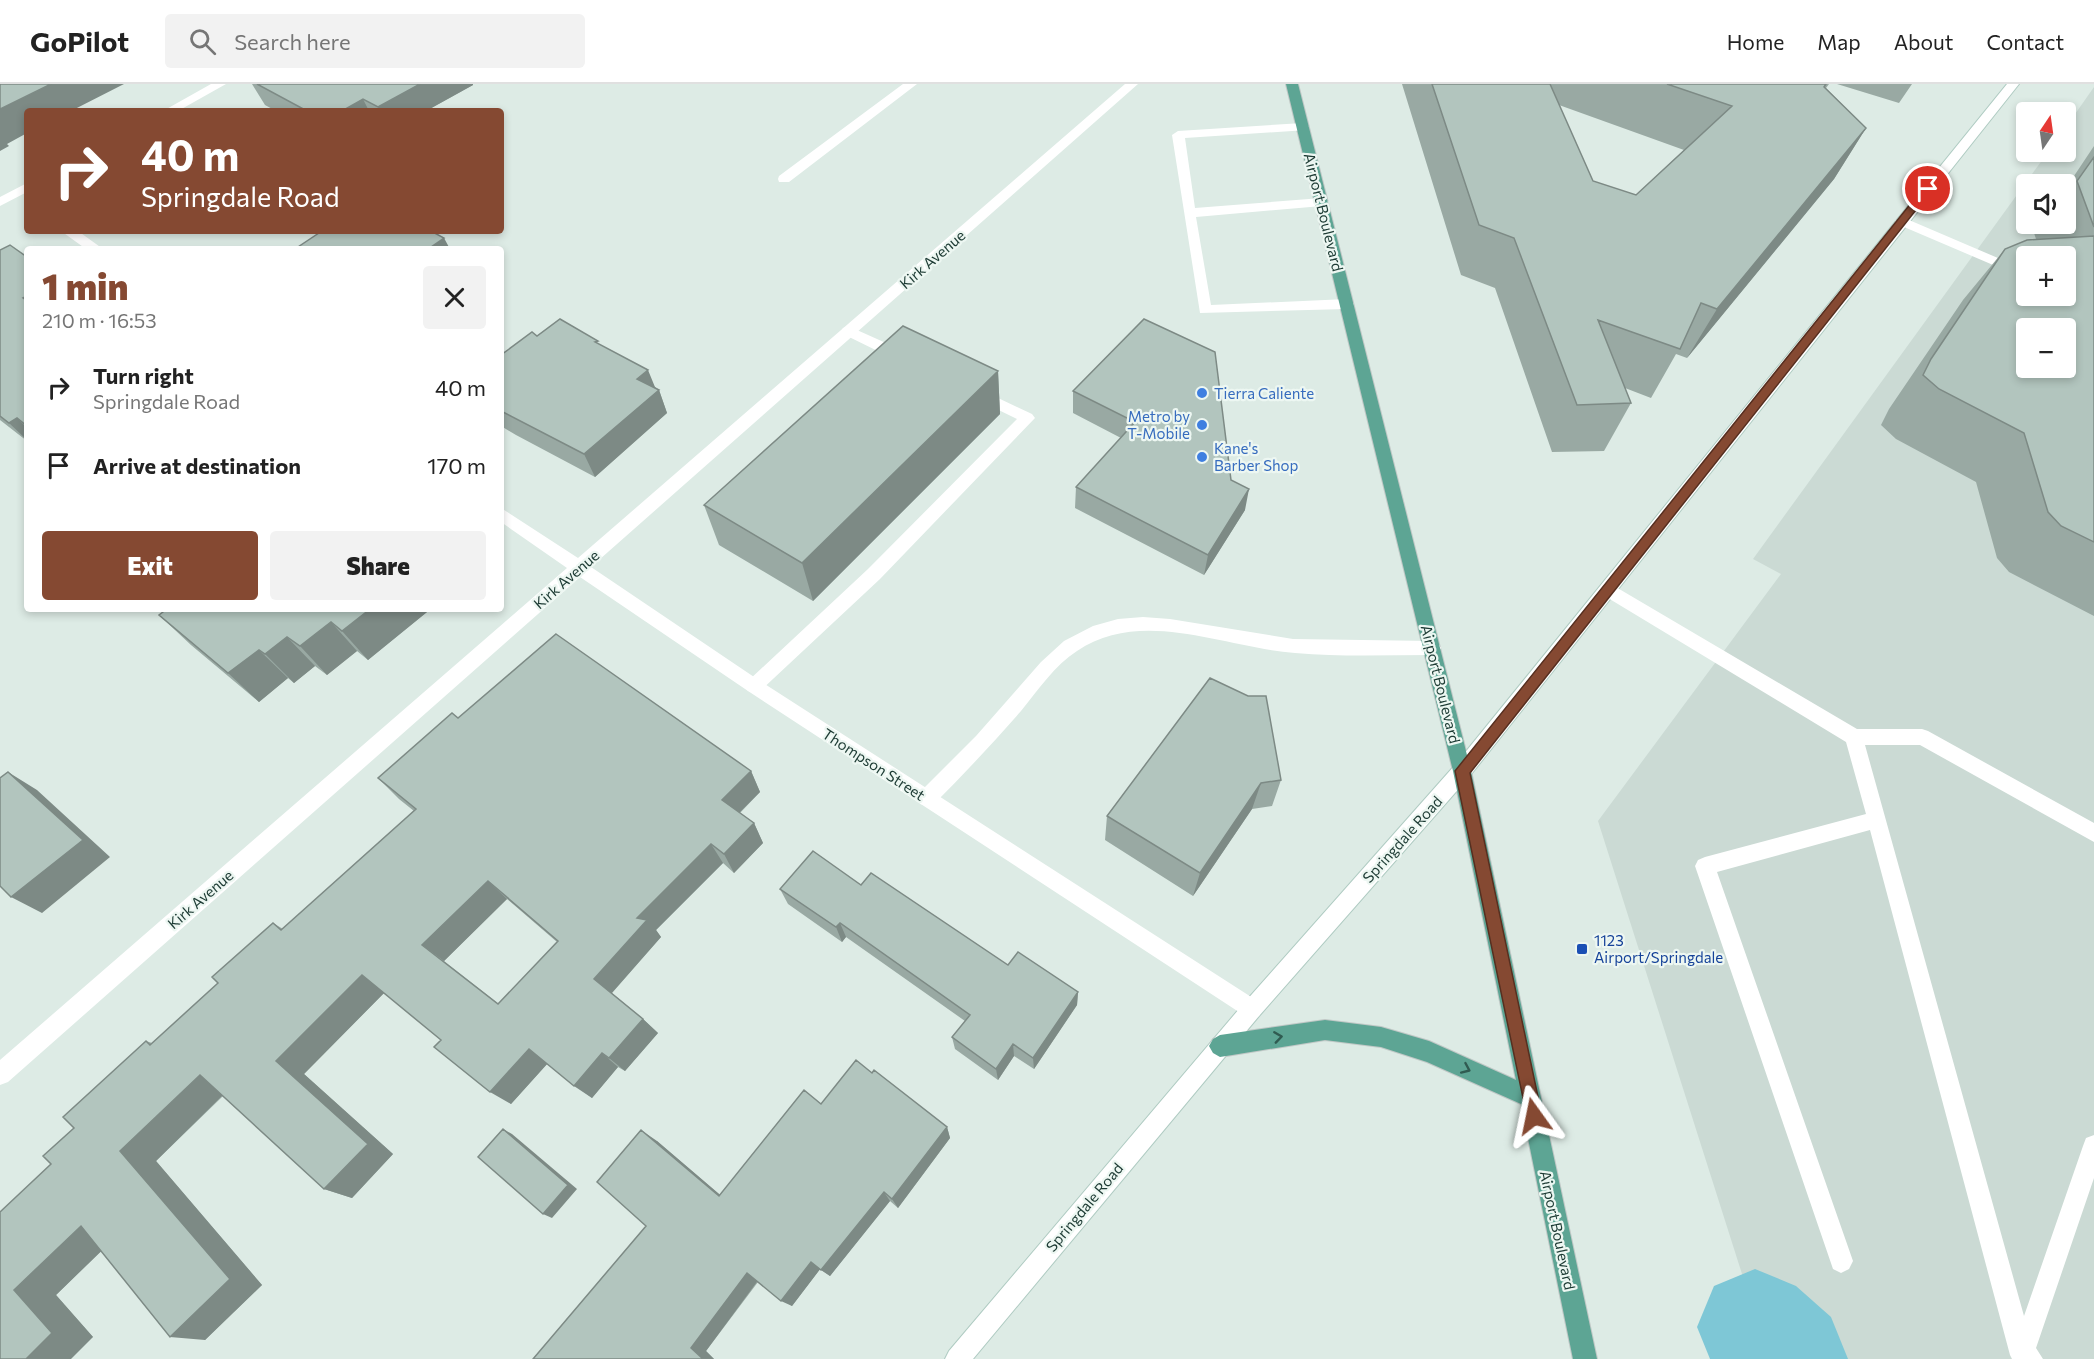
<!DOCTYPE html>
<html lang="en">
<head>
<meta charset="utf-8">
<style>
  body { margin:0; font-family:Commissioner,sans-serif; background:#f2f2f2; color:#222; height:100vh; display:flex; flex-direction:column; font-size:22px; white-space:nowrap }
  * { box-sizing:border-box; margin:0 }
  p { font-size:20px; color:#767676 }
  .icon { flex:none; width:33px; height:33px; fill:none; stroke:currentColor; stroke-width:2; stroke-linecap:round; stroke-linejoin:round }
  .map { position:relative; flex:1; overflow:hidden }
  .panel { position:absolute; left:24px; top:162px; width:480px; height:366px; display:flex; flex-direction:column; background:#fff; border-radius:6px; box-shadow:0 3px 9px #0003 }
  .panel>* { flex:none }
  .guide { position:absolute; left:24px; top:24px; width:480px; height:126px; border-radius:6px; box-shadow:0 3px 9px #0003; background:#854932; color:#fff; overflow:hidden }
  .needle { width:39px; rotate:13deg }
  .fabs { position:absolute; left:2016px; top:18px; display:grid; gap:12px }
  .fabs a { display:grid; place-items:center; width:60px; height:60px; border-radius:6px; background:#fff; box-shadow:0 3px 9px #0003; font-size:30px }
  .pin { position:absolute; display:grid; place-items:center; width:51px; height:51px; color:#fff; margin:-26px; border:3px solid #fff; border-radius:50%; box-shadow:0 2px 6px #0007 }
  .me { position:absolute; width:66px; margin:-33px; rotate:348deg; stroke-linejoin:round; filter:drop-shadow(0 0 4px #0008) }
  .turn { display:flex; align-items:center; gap:21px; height:126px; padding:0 18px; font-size:27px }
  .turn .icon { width:78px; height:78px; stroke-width:2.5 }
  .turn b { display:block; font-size:42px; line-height:51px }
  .round { display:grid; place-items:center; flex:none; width:63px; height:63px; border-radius:6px; background:#f2f2f2 }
  .headline { display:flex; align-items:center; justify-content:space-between; height:102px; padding:0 18px }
  h1 { font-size:36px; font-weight:800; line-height:45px; color:#854932 }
  .button { display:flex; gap:12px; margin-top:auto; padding:12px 18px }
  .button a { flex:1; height:69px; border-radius:6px; background:#854932; color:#fff; font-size:24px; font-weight:800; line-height:69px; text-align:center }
  .button a+a { background:#f2f2f2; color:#222 }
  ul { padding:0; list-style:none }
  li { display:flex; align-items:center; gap:18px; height:78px; padding:0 18px }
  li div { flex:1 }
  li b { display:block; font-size:22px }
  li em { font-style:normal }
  header { display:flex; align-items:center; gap:36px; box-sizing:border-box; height:84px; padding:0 30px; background:#fff; border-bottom:2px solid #e0e0e0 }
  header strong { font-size:28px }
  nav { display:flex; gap:33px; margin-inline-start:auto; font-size:21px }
  .search { width:420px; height:54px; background:#f2f2f2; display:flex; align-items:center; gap:15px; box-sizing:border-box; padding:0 21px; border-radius:6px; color:#767676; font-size:22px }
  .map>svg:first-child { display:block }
  .built { fill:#cbdad4; fill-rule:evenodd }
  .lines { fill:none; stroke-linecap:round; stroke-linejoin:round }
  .river { fill:#7ec7d6; fill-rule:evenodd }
  .secondary-casing { stroke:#afcbc2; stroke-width:2 }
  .primary-casing { stroke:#c0c8c6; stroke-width:2 }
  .lane { fill:#fff; fill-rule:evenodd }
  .street { fill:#fff; fill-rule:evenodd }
  .secondary { fill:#fff; fill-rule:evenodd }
  .primary { fill:#5da594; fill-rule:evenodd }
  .wall { fill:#99a9a3; fill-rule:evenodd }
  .shaded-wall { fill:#7d8a85 }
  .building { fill:#b2c5be; stroke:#7d8a85; stroke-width:1.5; fill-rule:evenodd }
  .oneway { stroke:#305b51 }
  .route { fill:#854932; stroke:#562f20; stroke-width:1.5 }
  .shop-dot { fill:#3f7fe0; stroke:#edf7f2; stroke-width:2 }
  .transit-dot { fill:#1a4fb4; stroke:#edf7f2; stroke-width:2 }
  .labels { text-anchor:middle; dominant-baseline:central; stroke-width:4.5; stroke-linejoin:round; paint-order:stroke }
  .street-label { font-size:15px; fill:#1d3b34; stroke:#edf7f2 }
  .shop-label { font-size:15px; fill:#366cbe; stroke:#edf7f2; text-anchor:start }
  .transit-label { font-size:15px; fill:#164399; stroke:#edf7f2; text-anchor:start }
</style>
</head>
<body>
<header>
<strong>GoPilot</strong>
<div class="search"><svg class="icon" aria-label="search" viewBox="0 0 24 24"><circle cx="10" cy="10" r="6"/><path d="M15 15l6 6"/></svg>Search here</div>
<nav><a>Home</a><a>Map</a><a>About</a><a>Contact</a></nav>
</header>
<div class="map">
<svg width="2094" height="1275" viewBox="0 0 2094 1275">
  <rect width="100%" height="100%" fill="#ddebe5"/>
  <!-- built -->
  <path class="built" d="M 2094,3 L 2094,1275 L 1830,1275 L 1749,1212 L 1598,737 L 1781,490 L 1753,475 L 2048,68 L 2066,68 L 2066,43 ZM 2026,100 L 2066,100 L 2066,140 L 2026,140 ZM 2026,172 L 2066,172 L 2066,212 L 2026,212 ZM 2026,244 L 2066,244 L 2066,284 L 2026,284 Z"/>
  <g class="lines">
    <!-- river -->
    <path class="river" d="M 1755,1185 L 1796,1202 L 1831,1233 L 1848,1275 L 1710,1275 L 1697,1243 L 1714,1202 Z"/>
    <!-- secondary casing -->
    <g class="secondary-casing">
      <path id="secondary" d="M 2007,0 L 2019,0 L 1469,693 L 1259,932 L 973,1275 L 945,1275 L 949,1267 L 1245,918 L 1455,681 Z"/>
    </g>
    <!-- primary casing -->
    <g class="primary-casing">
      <path id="primary" d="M 1286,0 L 1298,0 L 1471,687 L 1597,1275 L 1573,1275 L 1521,1020 L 1427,978 L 1381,963 L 1325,956 L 1220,973 L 1213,969 L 1209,962 L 1213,955 L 1220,951 L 1325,936 L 1381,943 L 1429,957 L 1516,996 L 1453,687 Z"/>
    </g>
    <!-- lane -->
    <path class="lane" d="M 903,0 L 917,0 L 789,98 L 779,98 L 778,95 L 779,92 Z
      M 1303,39 L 1309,43 L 1307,46 L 1185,54 L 1195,124 L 1322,114 L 1329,118 L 1322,122 L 1196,133 L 1211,221 L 1347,215 L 1354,220 L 1347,225 L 1200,229 L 1172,51 L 1178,47 Z
      M 1902,133 L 2026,186 L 2026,195 L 1897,140 L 1895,137 Z
      M 848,242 L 906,268 L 908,272 L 906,276 L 896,276 L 843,250 L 841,247 L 843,244 Z
      M 977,304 L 1032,330 L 1035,334 L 880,495 L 760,607 L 754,609 L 748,607 L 745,602 L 748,597 L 868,485 L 1017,335 L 972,313 L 970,309 L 972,305 Z
      M 1609,499 L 1857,645 L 1922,645 L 1928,647 L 2094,739 L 2094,758 L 1920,661 L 1865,661 L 2024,1232 L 2083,1062 L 2086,1054 L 2094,1051 L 2094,1094 L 2036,1264 L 2043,1275 L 2012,1275 L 2010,1271 L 1870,746 L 1717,788 L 1853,1177 L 1849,1185 L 1841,1189 L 1833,1185 L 1695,782 L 1698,776 L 1705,773 L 1866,730 L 1846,658 L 1603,511 L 1601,506 L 1603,501 Z
      M 1143,533 L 1170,535 L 1293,555 L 1432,557 L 1438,559 L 1441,564 L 1438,569 L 1432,571 C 1386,571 1341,573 1295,569 C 1225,564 1142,523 1077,567 C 1055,581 1038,606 1021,627 C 993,659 964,690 934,720 L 927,722 L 920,720 L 918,714 L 920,708 L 976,652 L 1041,578 L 1064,557 L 1093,542 L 1118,535 Z"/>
    <!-- street -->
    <path class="street" d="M 211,0 L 226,0 L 178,27 L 163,27 Z
      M 1125,0 L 1138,0 L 591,483 L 760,597 L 1259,918 L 1262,925 L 1259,932 L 1252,935 L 1245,932 L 748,607 L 580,493 L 8,998 L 0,1001 L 0,976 L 567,484 L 501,438 L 501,424 L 578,474 Z
      M 27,99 L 27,108 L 0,122 L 0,113 Z
      M 61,147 L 78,147 L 103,165 L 86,165 Z"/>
    <!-- secondary -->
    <use href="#secondary" class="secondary"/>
    <!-- primary -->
    <use href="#primary" class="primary"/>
  </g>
  <!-- wall -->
  <path class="wall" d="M 252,0 L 473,0 L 473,1 L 426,27 L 276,27 L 265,21 Z
    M 1402,0 L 1829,0 L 1826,4 L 1866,44 L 1834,95 L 1687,274 L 1676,270 L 1651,314 L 1625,304 L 1631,319 L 1604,367 L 1552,368 L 1495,204 L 1461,191 ZM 1559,21 L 1684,66 L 1636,111 L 1593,97 Z
    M 1837,0 L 1912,0 L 1899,19 Z
    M 2094,62 L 2094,532 L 2009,488 L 1997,474 L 1976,398 L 1896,355 L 1881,341 L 1889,325 L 1963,216 L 2005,165 L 2036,155 L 2034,149 L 2041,140 L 2066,140 L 2066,104 Z
    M 0,166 L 27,173 L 27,357 L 0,336 Z
    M 1144,235 L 1231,396 L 1245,426 L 1204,491 L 1075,424 L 1076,403 L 1121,354 L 1073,329 L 1073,307 Z
    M 537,252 L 599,260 L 659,306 L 667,329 L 595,393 L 516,351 L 501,342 L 501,271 Z
    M 998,287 L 1000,330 L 813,517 L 719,461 L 704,421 Z
    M 167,525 L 425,525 L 427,528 L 368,576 L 357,567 L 327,591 L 315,582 L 294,599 L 288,594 L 259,618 L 191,561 L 159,531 Z
    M 1248,612 L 1281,696 L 1272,722 L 1252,725 L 1193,812 L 1105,756 L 1107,732 Z
    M 458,634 L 751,687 L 760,708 L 740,729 L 754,739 L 763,759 L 734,789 L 723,779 L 656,846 L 661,853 L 612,909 L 643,935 L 658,949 L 625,987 L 618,983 L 592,1014 L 547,980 L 511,1020 L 441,956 L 384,909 L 304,990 L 393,1070 L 352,1114 L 324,1105 L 223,1012 L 156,1077 L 262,1201 L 205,1256 L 101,1167 L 56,1211 L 93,1253 L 0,1275 L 51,1080 L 74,1044 L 146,957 L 152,959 L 218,899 L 273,839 L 283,845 L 414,727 L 399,715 L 378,694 ZM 507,815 L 557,858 L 499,920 L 444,877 Z
    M 861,801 L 1008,881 L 1078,908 L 1077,921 L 1034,985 L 1014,972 L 998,996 L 955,965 L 952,953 L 965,937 L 846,853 L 842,858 L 788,820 L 780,805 Z
    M 872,989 L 947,1043 L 950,1054 L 898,1124 L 890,1117 L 830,1192 L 820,1185 L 792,1222 L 758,1198 L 706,1267 L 714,1275 L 533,1275 L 646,1142 L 657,1057 L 720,1111 L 821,1020 Z"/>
  <!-- shaded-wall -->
  <path class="shaded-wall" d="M 51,0 L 124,0 L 71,27 L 27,27 L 27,49 L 7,60 L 9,62 L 0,67 L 0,25 Z
    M 420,0 L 473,0 L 473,1 L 426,27 L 379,27 L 378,23 Z
    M 363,15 L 369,27 L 342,27 Z
    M 1866,44 L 1834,95 L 1687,274 L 1717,225 Z
    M 444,154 L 450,165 L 428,165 Z
    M 648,286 L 657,308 L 659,306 L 667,329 L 595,393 L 584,370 L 637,295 Z
    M 998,287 L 1000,330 L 813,517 L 802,479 Z
    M 17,334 L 27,344 L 27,356 L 9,339 Z
    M 1249,405 L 1245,426 L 1204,491 L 1208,471 Z
    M 370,525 L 425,525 L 427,528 L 368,576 L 342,547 Z
    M 331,538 L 357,567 L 327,591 L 300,562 Z
    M 287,553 L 315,582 L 294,599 L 265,570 Z
    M 259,566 L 288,594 L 259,618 L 228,589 Z
    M 751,687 L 760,708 L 732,736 L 722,716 Z
    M 8,688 L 37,706 L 110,773 L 42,829 L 11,813 Z
    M 1261,699 L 1252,725 L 1193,812 L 1200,789 Z
    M 754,739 L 763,759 L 734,789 L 724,770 Z
    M 711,760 L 723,779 L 656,846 L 661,853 L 610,911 L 594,895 L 637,834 Z
    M 488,797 L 507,815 L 444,877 L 422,861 Z
    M 840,839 L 846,853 L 842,858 L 836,843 Z
    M 362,891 L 386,907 L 304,990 L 393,1070 L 352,1114 L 324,1105 L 276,977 Z
    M 1078,908 L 1077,921 L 1034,985 L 1033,974 Z
    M 643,935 L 658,949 L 625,987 L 609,974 Z
    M 1013,960 L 1014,972 L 998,996 L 996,985 Z
    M 529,965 L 548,979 L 511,1020 L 490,1008 Z
    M 602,969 L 618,983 L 592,1014 L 574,1002 Z
    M 200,991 L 231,1003 L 156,1077 L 262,1201 L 205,1256 L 170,1253 L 120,1067 Z
    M 947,1043 L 950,1054 L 898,1124 L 892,1115 Z
    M 503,1045 L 512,1050 L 577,1105 L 552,1134 L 543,1130 Z
    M 641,1046 L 657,1057 L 732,1121 L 719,1112 Z
    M 884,1108 L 890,1117 L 830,1192 L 821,1186 Z
    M 81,1142 L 119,1150 L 56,1211 L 93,1253 L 71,1275 L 26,1275 L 14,1206 Z
    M 811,1178 L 821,1184 L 792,1222 L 781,1217 Z
    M 747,1189 L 759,1195 L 706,1267 L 714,1275 L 703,1275 L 691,1264 Z"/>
  <!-- building -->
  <path class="building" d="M 0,0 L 51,0 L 0,25 Z
    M 257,0 L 420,0 L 378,23 L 363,15 L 342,27 L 307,27 Z
    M 1432,0 L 1550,0 L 1593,97 L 1636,111 L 1732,22 L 1667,0 L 1826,0 L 1824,3 L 1866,44 L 1717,225 L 1701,219 L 1680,265 L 1598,236 L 1631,319 L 1577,321 L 1514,154 L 1479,141 Z
    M 2094,73 L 2094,143 L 2077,97 Z
    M 322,147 L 431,147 L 444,154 L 428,165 L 295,165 Z
    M 2094,152 L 2094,458 L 2061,442 L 2048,428 L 2024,349 L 1939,305 L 1923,291 L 1931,275 L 2005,165 L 2027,156 ZM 2026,172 L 2066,172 L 2066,212 L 2026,212 ZM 2026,244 L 2066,244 L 2066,284 L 2026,284 Z
    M 10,161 L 27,173 L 27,212 L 23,214 L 27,217 L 27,342 L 17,334 L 9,339 L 0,332 L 0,166 Z
    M 560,235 L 598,257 L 595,258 L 648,286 L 637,295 L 659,306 L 584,370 L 501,327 L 501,271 L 532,248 L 537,252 Z
    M 1144,235 L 1215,268 L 1231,396 L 1249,405 L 1208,471 L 1076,403 L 1135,338 L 1073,307 Z
    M 903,242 L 998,287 L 802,479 L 704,421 Z
    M 167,525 L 370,525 L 342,547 L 331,538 L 300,562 L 287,553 L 265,570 L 259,566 L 228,589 L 159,531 Z
    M 556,550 L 751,687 L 722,716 L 754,739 L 724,770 L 711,760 L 637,834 L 647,836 L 594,895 L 643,935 L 609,974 L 602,969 L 574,1002 L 529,965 L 490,1008 L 434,963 L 441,956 L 362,891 L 276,977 L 368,1060 L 324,1105 L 200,991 L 120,1067 L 230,1195 L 170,1253 L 81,1142 L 14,1206 L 52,1249 L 26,1275 L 0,1275 L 0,1128 L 51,1080 L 43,1072 L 74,1044 L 63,1033 L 146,957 L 150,961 L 218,899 L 212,893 L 273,839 L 281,846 L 416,725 L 378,694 L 452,629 L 458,634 ZM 488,797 L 558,857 L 498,920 L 422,861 Z
    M 1210,594 L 1248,612 L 1266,612 L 1281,696 L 1261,699 L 1200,789 L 1107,732 Z
    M 8,688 L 83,756 L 11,813 L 0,802 L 0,694 Z
    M 813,767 L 861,801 L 871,789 L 1008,881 L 1018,868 L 1078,908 L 1033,974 L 1013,960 L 996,985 L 952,953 L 970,931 L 840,839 L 836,843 L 780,805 Z
    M 856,976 L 872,989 L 874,986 L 947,1043 L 892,1115 L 884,1108 L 821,1186 L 811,1178 L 781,1217 L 747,1189 L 691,1264 L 703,1275 L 533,1275 L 646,1142 L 597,1098 L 641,1046 L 719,1112 L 804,1006 L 821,1020 Z
    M 503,1045 L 568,1101 L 543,1130 L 478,1073 Z"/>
  <!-- one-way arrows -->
  <defs><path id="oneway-chevron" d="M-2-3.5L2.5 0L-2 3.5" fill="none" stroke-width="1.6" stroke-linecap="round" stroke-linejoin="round" transform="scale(1.5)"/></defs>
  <g class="oneway">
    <use href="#oneway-chevron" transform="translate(1278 953) rotate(-8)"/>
    <use href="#oneway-chevron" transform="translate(1466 985) rotate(24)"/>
  </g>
  <!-- route -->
  <path class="route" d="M 1928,102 L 1931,103 L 1931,107 L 1470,689 L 1542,1032 L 1539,1038 L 1534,1040 L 1528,1038 L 1455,687 L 1924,103 Z"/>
  <!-- markers -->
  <g class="shop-dot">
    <circle cx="1202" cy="309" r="6"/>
    <circle cx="1202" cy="341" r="6"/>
    <circle cx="1202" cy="373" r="6"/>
  </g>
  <rect class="transit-dot" x="1576" y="859" width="12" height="12" rx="3"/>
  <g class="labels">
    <!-- street labels -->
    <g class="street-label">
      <text transform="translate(1324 128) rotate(76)">Airport Boulevard</text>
      <text transform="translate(932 175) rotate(-41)">Kirk Avenue</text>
      <text transform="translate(566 495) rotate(-41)">Kirk Avenue</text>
      <text transform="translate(1441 600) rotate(76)">Airport Boulevard</text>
      <text transform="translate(874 680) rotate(33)">Thompson Street</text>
      <text transform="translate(1402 755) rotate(-48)">Springdale Road</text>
      <text transform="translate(200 815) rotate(-41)">Kirk Avenue</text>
      <text transform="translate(1084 1123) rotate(-50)">Springdale Road</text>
      <text transform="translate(1558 1146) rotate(78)">Airport Boulevard</text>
    </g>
    <!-- shop labels -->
    <g class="shop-label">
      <text x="1214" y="309">Tierra Caliente</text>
      <text x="1190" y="332" text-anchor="end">Metro by<tspan x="1190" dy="17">T-Mobile</tspan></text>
      <text x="1214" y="364">Kane's<tspan x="1214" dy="17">Barber Shop</tspan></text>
    </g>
    <!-- transit labels -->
    <g class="transit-label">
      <text x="1594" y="856">1123<tspan x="1594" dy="17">Airport/Springdale</tspan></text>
    </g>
  </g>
</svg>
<div class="fabs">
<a><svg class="needle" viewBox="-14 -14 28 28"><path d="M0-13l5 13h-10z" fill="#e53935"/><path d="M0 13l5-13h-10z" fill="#767676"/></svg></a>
<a><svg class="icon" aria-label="sound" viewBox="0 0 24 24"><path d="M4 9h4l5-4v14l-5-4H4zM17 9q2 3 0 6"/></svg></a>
<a>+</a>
<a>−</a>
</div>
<div class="pin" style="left:1928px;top:105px;background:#d93025"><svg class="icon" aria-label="arrive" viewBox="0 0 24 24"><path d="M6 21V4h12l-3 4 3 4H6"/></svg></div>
<svg class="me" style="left:1534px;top:1032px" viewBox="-20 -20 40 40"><path d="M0-17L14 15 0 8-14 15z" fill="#854932" stroke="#fff" stroke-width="4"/></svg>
<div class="guide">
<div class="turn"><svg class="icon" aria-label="right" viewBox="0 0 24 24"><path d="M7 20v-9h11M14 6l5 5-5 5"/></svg><div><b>40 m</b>Springdale Road</div></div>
</div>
<section class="panel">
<div class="headline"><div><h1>1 min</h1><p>210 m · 16:53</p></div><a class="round"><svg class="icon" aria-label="close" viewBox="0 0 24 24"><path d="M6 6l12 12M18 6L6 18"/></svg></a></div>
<ul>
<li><svg class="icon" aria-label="right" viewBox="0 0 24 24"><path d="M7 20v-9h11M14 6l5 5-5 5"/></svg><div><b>Turn right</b><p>Springdale Road</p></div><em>40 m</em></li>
<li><svg class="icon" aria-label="arrive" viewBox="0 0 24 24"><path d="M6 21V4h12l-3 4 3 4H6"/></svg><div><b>Arrive at destination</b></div><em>170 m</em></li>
</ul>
<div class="button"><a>Exit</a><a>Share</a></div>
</section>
</div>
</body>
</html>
